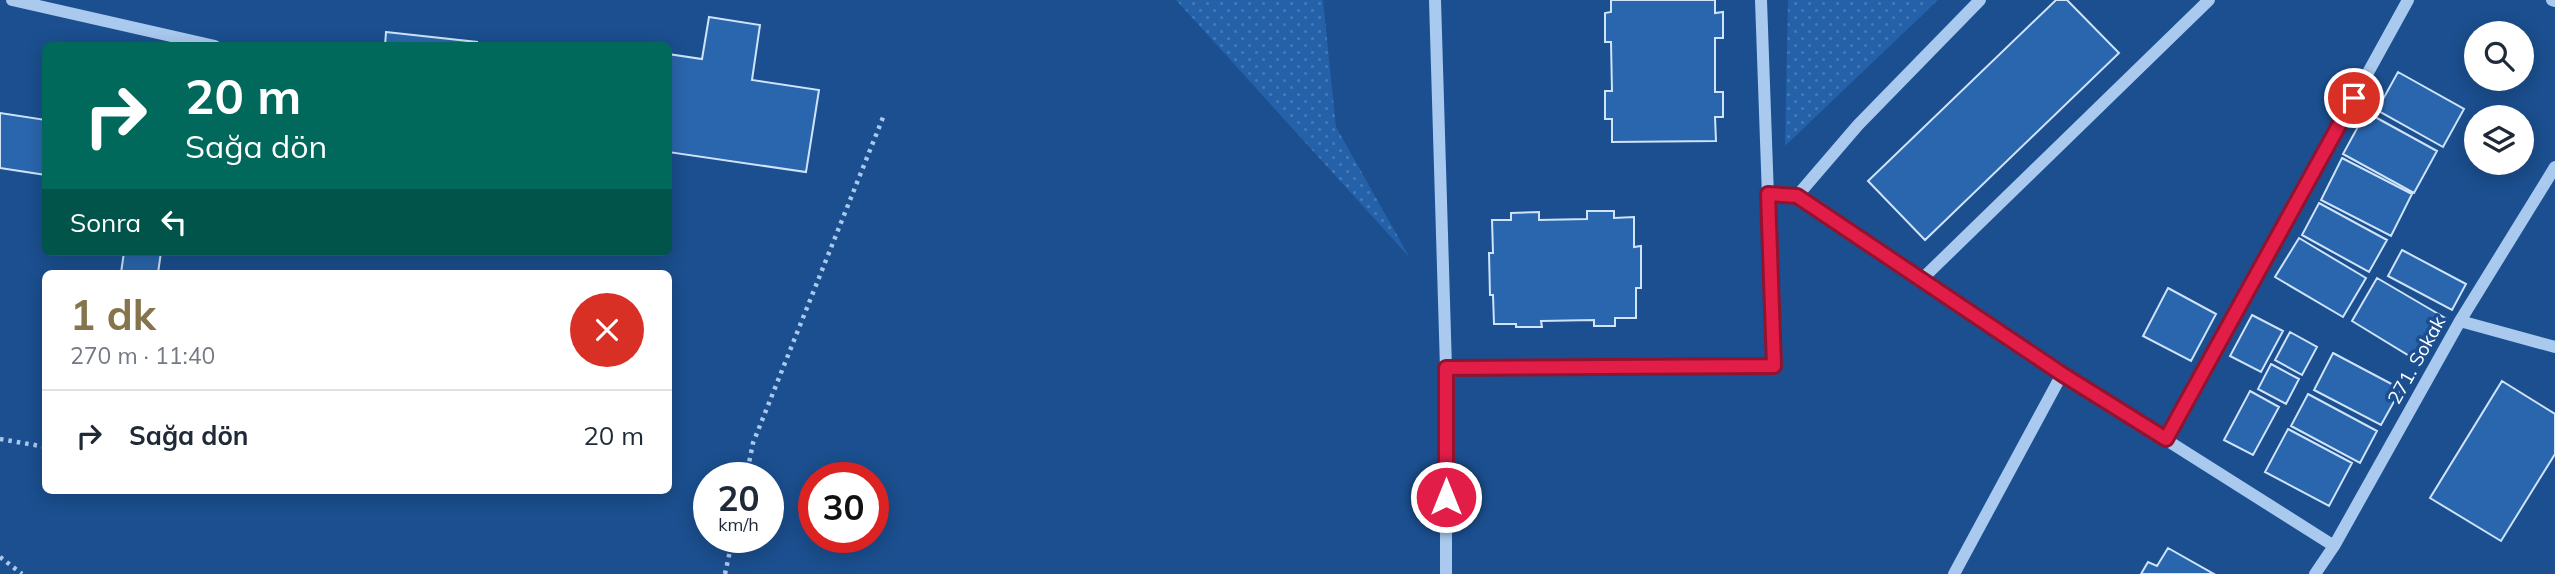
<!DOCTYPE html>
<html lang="tr">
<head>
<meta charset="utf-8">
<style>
  body { margin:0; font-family:Mulish,sans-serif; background:#f6f6f7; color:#1f2937; height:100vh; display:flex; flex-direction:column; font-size:26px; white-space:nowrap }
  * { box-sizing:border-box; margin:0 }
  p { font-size:23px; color:#747a83 }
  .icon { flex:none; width:38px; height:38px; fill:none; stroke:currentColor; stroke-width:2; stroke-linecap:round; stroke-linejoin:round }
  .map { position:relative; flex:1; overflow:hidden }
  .sheet { position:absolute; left:42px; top:270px; width:630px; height:224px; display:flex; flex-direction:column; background:#fff; border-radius:10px; box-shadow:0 4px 18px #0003 }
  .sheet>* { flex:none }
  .banner { position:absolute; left:42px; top:42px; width:630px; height:214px; border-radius:10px; box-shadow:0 4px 18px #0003; background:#00695c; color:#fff; overflow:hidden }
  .fabs { position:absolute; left:2464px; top:21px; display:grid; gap:14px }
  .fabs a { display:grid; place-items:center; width:70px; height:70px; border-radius:50%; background:#fff; box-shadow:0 4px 18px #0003; font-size:35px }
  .speed { position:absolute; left:693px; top:462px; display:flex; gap:14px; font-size:35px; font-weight:700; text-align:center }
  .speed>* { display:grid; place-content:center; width:91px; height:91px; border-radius:50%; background:#fff; box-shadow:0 4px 18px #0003; line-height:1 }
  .speed small { font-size:18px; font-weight:400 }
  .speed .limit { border:10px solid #d22; background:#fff; color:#111 }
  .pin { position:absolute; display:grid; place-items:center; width:60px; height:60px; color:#fff; margin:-30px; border:4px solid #fff; border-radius:50%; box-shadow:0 2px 7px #0007 }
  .me { position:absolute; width:77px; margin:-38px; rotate:0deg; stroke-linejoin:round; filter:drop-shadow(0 0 5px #0008) }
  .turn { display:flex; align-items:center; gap:24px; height:147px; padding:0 28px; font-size:32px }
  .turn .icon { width:91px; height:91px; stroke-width:2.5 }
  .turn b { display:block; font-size:49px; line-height:60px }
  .then { display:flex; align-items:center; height:66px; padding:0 28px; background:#0003; gap:14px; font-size:26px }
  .round { display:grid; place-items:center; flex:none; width:74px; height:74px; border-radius:37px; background:#f6f6f7 }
  .overview { display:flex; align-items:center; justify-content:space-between; height:119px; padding:0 28px }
  h1 { font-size:42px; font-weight:700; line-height:52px; color:#84754c }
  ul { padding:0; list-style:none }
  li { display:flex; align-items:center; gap:21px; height:91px; padding:0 28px; border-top:2px solid #e0e1e3 }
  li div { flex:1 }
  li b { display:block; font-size:26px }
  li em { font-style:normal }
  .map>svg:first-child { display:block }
  .grass { fill:url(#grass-dots) }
  .building { fill:#2a66ad; stroke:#cfe3fa; stroke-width:2 }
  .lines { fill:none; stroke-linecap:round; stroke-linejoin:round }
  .path { stroke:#a9c9ee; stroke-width:4.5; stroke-dasharray:3.5 5; stroke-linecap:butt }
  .minor { stroke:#a9c9ee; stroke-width:12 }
  .route-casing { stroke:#92132f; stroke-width:18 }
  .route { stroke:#e11d48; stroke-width:12 }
  .labels { text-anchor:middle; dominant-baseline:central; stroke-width:7; stroke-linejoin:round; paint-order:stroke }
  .street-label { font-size:19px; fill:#fff; stroke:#1b4f8f }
</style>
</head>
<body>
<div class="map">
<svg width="2555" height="574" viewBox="0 0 2555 574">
  <defs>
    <pattern id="grass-dots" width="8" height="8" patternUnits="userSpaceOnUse" patternTransform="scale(1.75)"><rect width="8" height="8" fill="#2461a8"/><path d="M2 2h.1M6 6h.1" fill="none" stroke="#4579b5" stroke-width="1.8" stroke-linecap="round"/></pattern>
  </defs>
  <rect width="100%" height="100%" fill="#1b4f8f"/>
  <!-- grass -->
  <path class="grass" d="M 1176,0 L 1323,0 L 1336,127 L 1410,258 Z
    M 1788,0 L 1938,0 L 1785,146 Z"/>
  <!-- building -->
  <path class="building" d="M 1611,0 L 1715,0 L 1715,13 L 1723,12 L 1723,38 L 1715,38 L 1715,92 L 1723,92 L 1723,117 L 1715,117 L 1716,141 L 1612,142 L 1612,119 L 1605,119 L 1605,91 L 1612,91 L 1611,42 L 1605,42 L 1605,13 L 1611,12 Z
    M 2056,0 L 2067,0 L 2119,53 L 1925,240 L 1868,181 Z
    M 709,17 L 760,25 L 752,80 L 819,90 L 806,172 L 668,152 L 668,54 L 702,59 Z
    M 386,32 L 477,42 L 477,46 L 385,46 Z
    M 2398,72 L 2464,109 L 2443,147 L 2377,110 Z
    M 2366,112 L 2437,151 L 2414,193 L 2343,154 Z
    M 0,113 L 46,120 L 46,175 L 0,168 Z
    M 2342,158 L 2412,194 L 2391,236 L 2321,200 Z
    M 2319,203 L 2387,240 L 2369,272 L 2302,235 Z
    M 1587,211 L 1614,211 L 1614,218 L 1634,217 L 1634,247 L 1641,246 L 1641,288 L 1636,288 L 1636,318 L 1615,318 L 1615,326 L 1594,326 L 1594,320 L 1541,321 L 1542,327 L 1516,327 L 1516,324 L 1494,324 L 1493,295 L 1490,295 L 1489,253 L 1493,253 L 1492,220 L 1511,220 L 1511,213 L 1539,212 L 1539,220 L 1587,219 Z
    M 2299,238 L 2366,278 L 2343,317 L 2275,277 Z
    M 2402,250 L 2466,284 L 2452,310 L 2388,276 Z
    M 124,252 L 161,252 L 158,273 L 121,273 Z
    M 2377,278 L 2447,319 L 2421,363 L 2352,321 Z
    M 2168,288 L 2216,314 L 2191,361 L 2143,336 Z
    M 2252,315 L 2283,331 L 2261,372 L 2230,356 Z
    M 2290,332 L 2317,347 L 2302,375 L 2275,360 Z
    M 2333,353 L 2401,389 L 2381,425 L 2314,390 Z
    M 2271,364 L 2299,379 L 2286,404 L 2258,389 Z
    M 2502,381 L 2555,414 L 2555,454 L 2501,541 L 2430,498 Z
    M 2250,391 L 2279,407 L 2253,455 L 2224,440 Z
    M 2308,394 L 2377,431 L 2360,463 L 2291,426 Z
    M 2288,429 L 2352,463 L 2329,506 L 2265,472 Z
    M 2168,548 L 2214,574 L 2141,574 L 2148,562 L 2157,566 Z"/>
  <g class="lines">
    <!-- path -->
    <path class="path" d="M 0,439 L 46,447
      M 746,478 L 753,443 L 884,115
      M 0,557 L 22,574
      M 725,574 L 733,537"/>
    <!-- minor -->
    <path class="minor" d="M 12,0 L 215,46
      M 1435,0 L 1446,368 L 1446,574
      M 1980,0 L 1858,125 L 1797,196 L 2062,374 L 2334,546
      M 2552,0 L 2555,1
      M 1768,194 L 1797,196
      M 1921,280 L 2209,0
      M 2460,321 L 2555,347
      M 1446,368 L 1774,366 L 1761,0
      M 2166,439 L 2408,0
      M 1954,574 L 2062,374
      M 2315,574 L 2334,546 L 2460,321 L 2555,167"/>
  </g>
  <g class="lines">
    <!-- route casing -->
    <g class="route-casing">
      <path id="route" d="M 1446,497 L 1446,368 L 1774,366 L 1768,194 L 1797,196 L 2062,374 L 2166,439 L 2354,98"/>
    </g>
    <!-- route -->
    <use href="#route" class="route"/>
  </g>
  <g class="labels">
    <!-- street labels -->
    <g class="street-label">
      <text transform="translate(2416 360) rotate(-61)">271. Sokak</text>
    </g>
  </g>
</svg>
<div class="fabs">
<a><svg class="icon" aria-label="search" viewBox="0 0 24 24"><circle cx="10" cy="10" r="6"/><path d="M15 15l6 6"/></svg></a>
<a><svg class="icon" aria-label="layers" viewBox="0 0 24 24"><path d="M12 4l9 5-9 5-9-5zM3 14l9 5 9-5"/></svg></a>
</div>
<div class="speed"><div>20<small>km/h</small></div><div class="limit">30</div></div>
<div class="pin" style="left:2354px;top:98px;background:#d93025"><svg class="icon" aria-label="arrive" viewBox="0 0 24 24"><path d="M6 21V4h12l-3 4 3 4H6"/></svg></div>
<svg class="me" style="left:1446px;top:497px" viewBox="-20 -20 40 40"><circle r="17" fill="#e11d48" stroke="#fff" stroke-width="3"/><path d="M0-11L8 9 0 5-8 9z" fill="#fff"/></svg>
<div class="banner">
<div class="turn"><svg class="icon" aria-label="right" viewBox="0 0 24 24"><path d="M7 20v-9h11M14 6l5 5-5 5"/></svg><div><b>20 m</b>Sağa dön</div></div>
<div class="then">Sonra<svg class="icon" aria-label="left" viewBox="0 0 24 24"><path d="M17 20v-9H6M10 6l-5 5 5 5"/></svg></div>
</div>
<section class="sheet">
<div class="overview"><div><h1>1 dk</h1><p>270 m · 11:40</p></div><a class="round" style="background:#d93025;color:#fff"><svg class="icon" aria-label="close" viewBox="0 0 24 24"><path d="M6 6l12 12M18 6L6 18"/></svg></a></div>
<ul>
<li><svg class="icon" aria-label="right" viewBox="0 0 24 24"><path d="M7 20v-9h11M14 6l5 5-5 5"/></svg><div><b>Sağa dön</b></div><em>20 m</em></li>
</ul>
</section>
</div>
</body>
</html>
